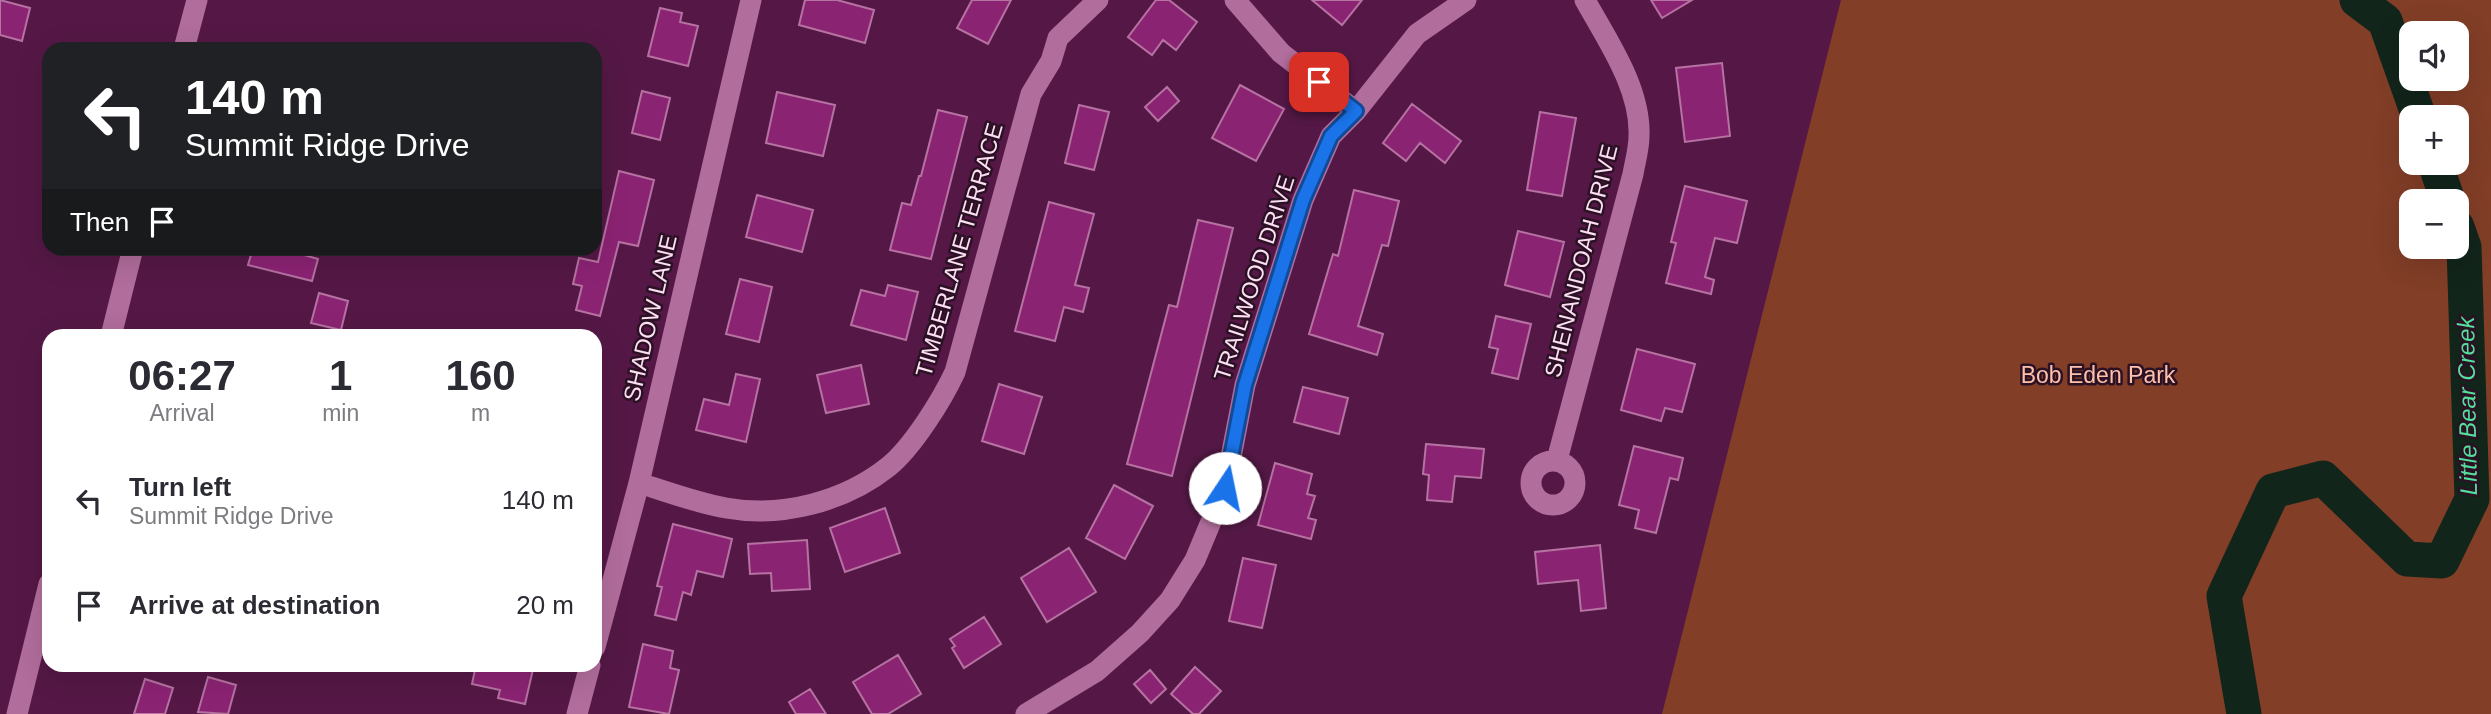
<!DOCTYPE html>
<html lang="en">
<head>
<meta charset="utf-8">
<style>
  body { margin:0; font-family:Helvetica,sans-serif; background:#f2f2f3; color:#2b2b33; height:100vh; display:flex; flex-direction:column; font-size:26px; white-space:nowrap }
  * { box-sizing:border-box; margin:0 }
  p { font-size:23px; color:#7c7c81 }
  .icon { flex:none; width:38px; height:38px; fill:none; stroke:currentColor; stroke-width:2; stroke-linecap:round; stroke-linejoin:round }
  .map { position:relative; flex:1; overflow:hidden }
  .side { position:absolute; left:42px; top:329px; width:560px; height:343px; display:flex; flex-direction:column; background:#fff; border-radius:21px; box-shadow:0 7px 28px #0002 }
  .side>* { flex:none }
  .hud { position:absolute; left:42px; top:42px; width:560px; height:214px; border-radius:21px; box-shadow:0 7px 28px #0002; background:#202124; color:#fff; overflow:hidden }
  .fabs { position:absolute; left:2399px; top:21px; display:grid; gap:14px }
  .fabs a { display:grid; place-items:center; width:70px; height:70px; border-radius:14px; background:#fff; box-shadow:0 7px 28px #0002; font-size:35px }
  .pin { position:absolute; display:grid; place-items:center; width:60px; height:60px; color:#fff; margin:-30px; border-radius:14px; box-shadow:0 4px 10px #0006 }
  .me { position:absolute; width:77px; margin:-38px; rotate:11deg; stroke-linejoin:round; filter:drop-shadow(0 0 5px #0008) }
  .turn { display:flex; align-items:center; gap:24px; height:147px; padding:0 28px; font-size:32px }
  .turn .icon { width:91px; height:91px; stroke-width:2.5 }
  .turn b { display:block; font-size:49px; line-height:60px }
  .then { display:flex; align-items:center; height:66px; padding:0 28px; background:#0003; gap:14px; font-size:26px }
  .eta { display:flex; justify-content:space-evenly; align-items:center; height:119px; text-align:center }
  .eta b { font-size:42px; font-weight:600; line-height:49px }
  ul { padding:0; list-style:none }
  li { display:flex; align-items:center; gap:21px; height:105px; padding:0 28px }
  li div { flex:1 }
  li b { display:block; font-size:26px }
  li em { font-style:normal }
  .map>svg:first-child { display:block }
  .green { fill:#823e27; fill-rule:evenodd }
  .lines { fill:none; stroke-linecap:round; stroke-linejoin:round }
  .river { stroke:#12251b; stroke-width:35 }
  .building { fill:#8b2373; stroke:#b672a1; stroke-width:2 }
  .minor { stroke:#b16d9c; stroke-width:21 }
  .route-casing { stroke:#114b97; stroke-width:18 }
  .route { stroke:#1a73e8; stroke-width:12 }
  .labels { text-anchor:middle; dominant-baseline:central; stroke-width:5; stroke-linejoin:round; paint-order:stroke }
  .street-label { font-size:23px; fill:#fddef2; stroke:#2b1124 }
  .park-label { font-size:23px; fill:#febfab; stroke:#2b1124 }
  .water-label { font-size:24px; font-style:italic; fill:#53df9c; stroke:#2b1124 }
</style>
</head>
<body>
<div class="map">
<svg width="2491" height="714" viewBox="0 0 2491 714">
  <rect width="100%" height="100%" fill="#551846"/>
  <!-- green -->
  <path class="green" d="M 1841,0 L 2491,0 L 2491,714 L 1662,714 ZM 2412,33 L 2457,33 L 2457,79 L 2412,79 ZM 2412,117 L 2457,117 L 2457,163 L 2412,163 ZM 2412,201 L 2457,201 L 2457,247 L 2412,247 Z"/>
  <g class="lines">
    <!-- river -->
    <path class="river" d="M 2357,0 L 2385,21 L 2419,117
      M 2435,163 L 2448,201
      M 2244,714 L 2224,596 L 2273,491 L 2323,478 L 2407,559 L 2442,561 L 2472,499 L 2464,247 L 2457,227"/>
  </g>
  <!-- building -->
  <path class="building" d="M 0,0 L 30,8 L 22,41 L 0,35 Z
    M 805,0 L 837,0 L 874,10 L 865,43 L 799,25 Z
    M 972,0 L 1011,0 L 988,44 L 957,28 Z
    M 1156,0 L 1169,0 L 1197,22 L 1176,50 L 1163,40 L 1152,55 L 1128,37 Z
    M 1312,0 L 1362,0 L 1342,25 Z
    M 1651,0 L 1692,0 L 1662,18 Z
    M 660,8 L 682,13 L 680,22 L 698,26 L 688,66 L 648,56 Z
    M 1722,63 L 1730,136 L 1685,142 L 1676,68 Z
    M 1240,85 L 1284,109 L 1256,161 L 1212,138 Z
    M 1167,87 L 1179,101 L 1158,121 L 1145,107 Z
    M 642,91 L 670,98 L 660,140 L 632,133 Z
    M 777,92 L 835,105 L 823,156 L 766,143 Z
    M 1412,104 L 1461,141 L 1445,163 L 1420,143 L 1406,161 L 1383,143 Z
    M 1079,105 L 1109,112 L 1094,170 L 1065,163 Z
    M 938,110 L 967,117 L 931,259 L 890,250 L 902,203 L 911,205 L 919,176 L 921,176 Z
    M 1540,112 L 1576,118 L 1562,196 L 1527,190 Z
    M 619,171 L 654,180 L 638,246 L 619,242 L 600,316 L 576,310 L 582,286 L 573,284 L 579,258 L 598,262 Z
    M 1685,186 L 1747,201 L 1737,243 L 1715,238 L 1705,277 L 1714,280 L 1711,294 L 1666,283 L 1676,243 L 1671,242 Z
    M 1354,190 L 1399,201 L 1388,246 L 1382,245 L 1358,326 L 1383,334 L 1377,355 L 1309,334 L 1333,254 L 1338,256 Z
    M 757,195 L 813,210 L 802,252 L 746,237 Z
    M 1049,202 L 1094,214 L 1075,285 L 1089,288 L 1083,312 L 1064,307 L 1055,341 L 1015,331 Z
    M 1198,220 L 1233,228 L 1172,476 L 1127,464 L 1169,305 L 1177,307 Z
    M 1518,231 L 1564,242 L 1550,297 L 1505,285 Z
    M 253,248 L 298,248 L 297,253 L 318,259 L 312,281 L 248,265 Z
    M 740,279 L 772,287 L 759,342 L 726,334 Z
    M 888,285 L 918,292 L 906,340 L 851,325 L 861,290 L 885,296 Z
    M 319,293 L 348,301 L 341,330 L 311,323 Z
    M 1496,316 L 1531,324 L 1518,379 L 1492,373 L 1498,349 L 1489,347 Z
    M 1637,349 L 1695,364 L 1682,412 L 1665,408 L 1661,421 L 1621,410 Z
    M 861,365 L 869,404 L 826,413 L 817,375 Z
    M 736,374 L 760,379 L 746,442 L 696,430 L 704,399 L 729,405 Z
    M 999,384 L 1042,397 L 1024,454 L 982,441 Z
    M 1303,387 L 1348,398 L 1339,434 L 1294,422 Z
    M 1426,444 L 1484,449 L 1481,478 L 1455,476 L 1452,502 L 1427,500 L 1429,475 L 1423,474 Z
    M 1634,446 L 1683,458 L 1678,480 L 1670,478 L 1656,533 L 1635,528 L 1639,510 L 1619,505 Z
    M 1275,463 L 1312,474 L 1307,494 L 1315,496 L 1308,518 L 1316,520 L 1311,539 L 1258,525 Z
    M 1114,485 L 1153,506 L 1125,559 L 1086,538 Z
    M 885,508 L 900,553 L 845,572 L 830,528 Z
    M 673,524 L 732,539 L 723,577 L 697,571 L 691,595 L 683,592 L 676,620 L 655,615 L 662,587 L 657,586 Z
    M 807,540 L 810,589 L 772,591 L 771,573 L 750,574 L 748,544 Z
    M 1600,545 L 1606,608 L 1581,611 L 1578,580 L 1538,584 L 1535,552 Z
    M 1069,548 L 1096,592 L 1047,622 L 1021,578 Z
    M 1243,558 L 1276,565 L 1262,628 L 1229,621 Z
    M 984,617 L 1001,644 L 964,668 L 952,648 L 955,646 L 950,639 Z
    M 643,644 L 673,651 L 670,668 L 679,670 L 669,714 L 629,707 Z
    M 898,655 L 921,694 L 888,714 L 872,714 L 853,682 Z
    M 476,665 L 534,665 L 525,704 L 498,698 L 500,690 L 472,684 Z
    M 1195,667 L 1221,691 L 1199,714 L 1193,714 L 1171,694 Z
    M 1150,670 L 1166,689 L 1151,703 L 1134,684 Z
    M 208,677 L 236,685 L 228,714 L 198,712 Z
    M 145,679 L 173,688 L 165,714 L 134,714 Z
    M 810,689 L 826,714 L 796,714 L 789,702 Z"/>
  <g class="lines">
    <!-- minor -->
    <path class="minor" d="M 1235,0 L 1281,53 L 1356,111
      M 184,49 L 197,0
      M 111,336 L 133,248
      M 1557,460 L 1633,174 C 1635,162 1639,149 1639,136 C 1641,88 1607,40 1585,0
      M1531 483a22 22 0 1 1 44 0a22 22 0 1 1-44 0Z
      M 639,483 C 668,492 697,503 726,508 C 781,518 844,502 888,467 C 912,448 942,400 955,372 L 1031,94 L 1051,61 L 1058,38 L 1098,0
      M 595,647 L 639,483 L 751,0
      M 17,714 L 49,584
      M 577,714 L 590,665
      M 1026,714 L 1097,671 L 1140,633 L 1170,600 L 1195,560 L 1225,488 L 1245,385 L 1303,200 L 1331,136 L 1356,111 L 1417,34 L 1466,0"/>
  </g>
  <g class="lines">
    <!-- route casing -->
    <g class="route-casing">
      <path id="route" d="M 1225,488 L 1245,385 L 1303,200 L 1331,136 L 1356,111 L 1319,82"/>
    </g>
    <!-- route -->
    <use href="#route" class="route"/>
  </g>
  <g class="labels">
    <!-- street labels -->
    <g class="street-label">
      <text transform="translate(959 250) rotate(-74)">TIMBERLANE TERRACE</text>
      <text transform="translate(1581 261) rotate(-76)">SHENANDOAH DRIVE</text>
      <text transform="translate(1254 278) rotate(-72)">TRAILWOOD DRIVE</text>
      <text transform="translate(650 318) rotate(-77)">SHADOW LANE</text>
    </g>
    <!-- park labels -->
    <g class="park-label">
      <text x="2098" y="375">Bob Eden Park</text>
    </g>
    <!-- water labels -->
    <g class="water-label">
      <text transform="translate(2467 406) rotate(-91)">Little Bear Creek</text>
    </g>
  </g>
</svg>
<div class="fabs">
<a><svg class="icon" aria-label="sound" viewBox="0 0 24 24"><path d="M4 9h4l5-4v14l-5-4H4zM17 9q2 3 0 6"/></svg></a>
<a>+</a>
<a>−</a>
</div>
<div class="pin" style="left:1319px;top:82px;background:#d93025"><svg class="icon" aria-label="arrive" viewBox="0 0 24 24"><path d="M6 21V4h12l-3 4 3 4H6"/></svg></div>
<svg class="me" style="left:1225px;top:488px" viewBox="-20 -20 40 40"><circle r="19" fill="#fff"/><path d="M0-13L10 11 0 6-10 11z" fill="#1a73e8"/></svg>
<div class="hud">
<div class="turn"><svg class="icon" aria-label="left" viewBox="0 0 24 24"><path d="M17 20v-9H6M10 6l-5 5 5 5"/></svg><div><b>140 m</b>Summit Ridge Drive</div></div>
<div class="then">Then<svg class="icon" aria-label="arrive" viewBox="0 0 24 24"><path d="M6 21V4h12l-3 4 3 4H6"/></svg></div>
</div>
<section class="side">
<div class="eta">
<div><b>06:27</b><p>Arrival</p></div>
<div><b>1</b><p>min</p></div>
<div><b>160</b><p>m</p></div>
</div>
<ul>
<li><svg class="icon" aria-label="left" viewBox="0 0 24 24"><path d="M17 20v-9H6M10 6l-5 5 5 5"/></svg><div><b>Turn left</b><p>Summit Ridge Drive</p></div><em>140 m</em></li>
<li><svg class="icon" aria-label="arrive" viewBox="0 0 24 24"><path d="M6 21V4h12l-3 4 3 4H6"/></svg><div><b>Arrive at destination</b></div><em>20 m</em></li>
</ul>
</section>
</div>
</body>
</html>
